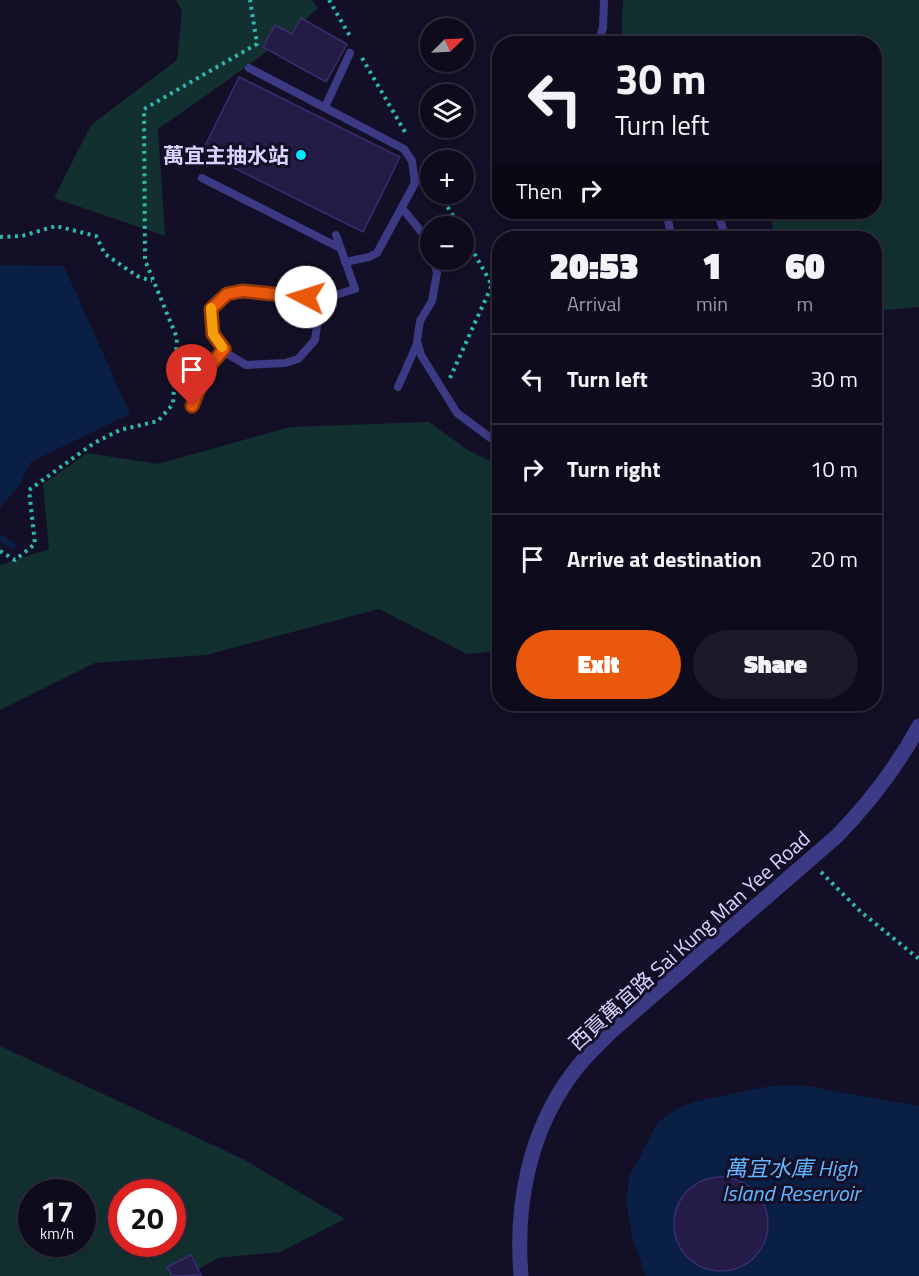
<!DOCTYPE html>
<html lang="en">
<head>
<meta charset="utf-8">
<style>
  body { margin:0; font-family:"Titillium Web","Noto Sans TC",sans-serif; background:#1c1929; color:#f1f3f6; height:100vh; display:flex; flex-direction:column; font-size:22px; white-space:nowrap }
  * { box-sizing:border-box; margin:0 }
  p { font-size:20px; color:#9b9ba3 }
  .icon { flex:none; width:33px; height:33px; fill:none; stroke:currentColor; stroke-width:2; stroke-linecap:round; stroke-linejoin:round }
  .map { position:relative; flex:1; overflow:hidden }
  .sheet { position:absolute; left:492px; top:231px; width:390px; height:480px; display:flex; flex-direction:column; background:#0e0b1c; border-radius:24px; box-shadow:0 3px 9px #0003,0 0 0 2px #2e2b3b }
  .sheet>* { flex:none }
  .guide { position:absolute; left:492px; top:36px; width:390px; height:183px; border-radius:24px; box-shadow:0 3px 9px #0003,0 0 0 2px #2e2b3b; background:#0e0b1c; color:#f1f3f6; overflow:hidden }
  .needle { width:39px; rotate:66deg }
  .fabs { position:absolute; left:420px; top:18px; display:grid; gap:12px }
  .fabs a { display:grid; place-items:center; width:54px; height:54px; border-radius:50%; background:#0e0b1c; box-shadow:0 3px 9px #0003,0 0 0 2px #2e2b3b; font-size:30px }
  .speed { position:absolute; left:18px; top:1179px; display:flex; gap:12px; font-size:30px; font-weight:700; text-align:center }
  .speed>* { display:grid; place-content:center; width:78px; height:78px; border-radius:50%; background:#0e0b1c; box-shadow:0 3px 9px #0003,0 0 0 2px #2e2b3b; line-height:1 }
  .speed small { font-size:15px; font-weight:400 }
  .speed .limit { border:9px solid #d22; background:#fff; color:#111 }
  .pin { position:absolute; display:grid; place-items:center; width:51px; height:51px; color:#fff; margin:-62px -26px; border-radius:50% 50% 50% 0; rotate:-45deg; box-shadow:0 0 6px #0007 }
  .pin .icon { rotate:45deg }
  .me { position:absolute; width:66px; margin:-33px; rotate:275deg; stroke-linejoin:round; filter:drop-shadow(0 0 4px #0008) }
  .turn { display:flex; align-items:center; gap:21px; height:126px; padding:0 24px; font-size:27px }
  .turn .icon { width:78px; height:78px; stroke-width:2.5 }
  .turn b { display:block; font-size:42px; line-height:51px }
  .then { display:flex; align-items:center; height:57px; padding:0 24px; background:#0003; gap:12px; font-size:22px }
  .eta { display:flex; justify-content:space-evenly; align-items:center; height:102px; text-align:center }
  .eta b { font-size:36px; font-weight:800; line-height:42px }
  .primary-button { display:flex; gap:12px; margin-top:auto; padding:12px 24px }
  .primary-button a { flex:1; height:69px; border-radius:36px; background:#ea580c; color:#fff; font-size:24px; font-weight:800; line-height:69px; text-align:center }
  .primary-button a+a { background:#1c1929; color:#f1f3f6 }
  ul { padding:0; list-style:none }
  li { display:flex; align-items:center; gap:18px; height:90px; padding:0 24px; border-top:2px solid #2e2b3b }
  li div { flex:1 }
  li b { display:block; font-size:22px }
  li em { font-style:normal }
  .map>svg:first-child { display:block }
  .green { fill:#12302f; fill-rule:evenodd }
  .water { fill:#0a1f44 }
  .lines { fill:none; stroke-linecap:round; stroke-linejoin:round }
  .stream { stroke:#0a1f44; stroke-width:7 }
  .building { fill:#241b47; stroke:#3b2d73; stroke-width:1.5 }
  .path { stroke:#2fb8b0; stroke-width:4; stroke-dasharray:3 4.5; stroke-linecap:butt }
  .service { stroke:#3d3a85; stroke-width:8 }
  .minor { stroke:#3d3a85; stroke-width:15 }
  .route-casing { stroke:#983908; stroke-width:15 }
  .route { stroke:#ea580c; stroke-width:10 }
  .slow { stroke:#f59e0b; stroke-width:10 }
  .poi-dot { fill:#00e5ff; stroke:#130f26; stroke-width:2 }
  .labels { text-anchor:middle; dominant-baseline:central; stroke-width:6; stroke-linejoin:round; paint-order:stroke }
  .poi-label { font-size:21px; font-weight:bold; fill:#d9d4ff; stroke:#130f26; text-anchor:end }
  .street-label { font-size:21px; fill:#d9d4ff; stroke:#130f26 }
  .water-label { font-size:22px; font-style:italic; fill:#62b6ff; stroke:#130f26 }
</style>
</head>
<body>
<div class="map">
<svg width="919" height="1276" viewBox="0 0 919 1276">
  <rect width="100%" height="100%" fill="#130f26"/>
  <!-- green -->
  <path class="green" d="M 176,0 L 312,0 L 318,8 C 269,54 212,91 158,129 L 165,236 L 54,198 L 91,125 L 177,60 L 182,11 Z
    M 623,0 L 919,0 L 919,307 L 875,311 L 874,238 L 773,238 L 772,212 L 874,212 L 874,44 L 621,43 Z
    M 429,422 L 469,451 L 499,465 L 499,651 L 467,654 L 379,609 L 206,655 L 95,663 L 0,710 L 0,565 L 49,549 L 43,484 L 87,453 L 158,464 L 290,427 Z
    M 0,1046 L 243,1159 L 345,1219 L 280,1252 L 218,1258 L 187,1276 L 0,1276 ZM 32,1192 L 82,1192 L 82,1244 L 32,1244 ZM 122,1192 L 172,1192 L 172,1244 L 122,1244 Z"/>
  <!-- water -->
  <path class="water" d="M 0,265 L 64,266 L 130,414 L 31,462 L 19,486 L 0,508 Z
    M 801,1085 L 919,1106 L 919,1276 L 646,1276 L 633,1240 L 626,1203 L 629,1177 L 658,1122 L 679,1107 L 702,1100 L 770,1086 Z"/>
  <g class="lines">
    <!-- stream -->
    <path class="stream" d="M 0,538 L 12,545"/>
  </g>
  <!-- building -->
  <path class="building" d="M 301,18 L 347,44 L 326,82 L 263,47 L 275,25 L 292,34 Z
    M 239,77 L 400,157 L 363,232 L 202,152 Z
    M674 1224a47 47 0 1 1 94 0a47 47 0 1 1-94 0Z
    M 191,1255 L 201,1275 L 172,1276 L 167,1267 Z"/>
  <g class="lines">
    <!-- path -->
    <path class="path" d="M 329,0 L 351,38
      M 362,58 L 405,132
      M 440,194 L 459,226
      M 0,237 L 22,236 L 56,226 L 96,236 L 105,254 L 137,276 L 152,281
      M 450,378 L 492,285 L 464,235
      M 0,551 L 15,560 L 35,544 L 29,490 L 94,443 L 120,430 L 158,421 L 173,404 L 177,338 L 145,260 L 144,109 L 257,44 L 250,0
      M 821,872 L 861,912 L 919,959"/>
    <!-- service -->
    <path class="service" d="M 597,44 L 603,28 L 604,0
      M 249,68 L 404,149 L 412,161 L 415,183 L 377,253 L 369,257 L 345,262
      M 325,107 L 350,53
      M 202,178 L 340,248
      M 402,208 L 424,235 L 430,251
      M 666,212 L 672,238
      M 712,212 L 720,220 L 726,238
      M 434,260 L 437,273 L 432,301 L 420,321 L 417,341 L 421,355 L 457,413 L 496,442 L 500,442
      M 316,301 L 306,297 L 242,291 L 227,294 L 211,309 L 213,334 L 226,353 L 246,365 L 285,363 L 298,359 L 315,340 L 318,320 L 316,301 L 355,289 L 336,235
      M 398,387 L 417,344
      M 192,406 L 208,368 L 223,349"/>
    <!-- minor -->
    <path class="minor" d="M 521,1276 C 515,1205 529,1132 572,1074 C 583,1058 599,1044 613,1030 L 837,836 C 869,803 897,767 919,726"/>
  </g>
  <g class="lines">
    <!-- route casing -->
    <g class="route-casing">
      <path id="route" d="M 192,406 L 208,368 L 224,349 L 213,334 L 211,309 L 227,294 L 242,291 L 306,297"/>
    </g>
    <!-- route -->
    <use href="#route" class="route"/>
    <!-- slow -->
    <path class="slow" d="M 211,308 L 213,334 L 222,347"/>
  </g>
  <!-- markers -->
  <circle class="poi-dot" cx="301" cy="155" r="6"/>
  <g class="labels">
    <!-- poi labels -->
    <g class="poi-label">
      <text x="289" y="155">萬宜主抽水站</text>
    </g>
    <!-- street labels -->
    <g class="street-label">
      <text transform="translate(689 940) rotate(-42)">西貢萬宜路 Sai Kung Man Yee Road</text>
    </g>
    <!-- water labels -->
    <g class="water-label">
      <text x="791" y="1168">萬宜水庫 High<tspan x="791" dy="25">Island Reservoir</tspan></text>
    </g>
  </g>
</svg>
<div class="fabs">
<a><svg class="needle" viewBox="-14 -14 28 28"><path d="M0-13l5 13h-10z" fill="#e53935"/><path d="M0 13l5-13h-10z" fill="#9b9ba3"/></svg></a>
<a><svg class="icon" aria-label="layers" viewBox="0 0 24 24"><path d="M12 4l9 5-9 5-9-5zM3 14l9 5 9-5"/></svg></a>
<a>+</a>
<a>−</a>
</div>
<div class="speed"><div>17<small>km/h</small></div><div class="limit">20</div></div>
<div class="pin" style="left:192px;top:406px;background:#d93025"><svg class="icon" aria-label="arrive" viewBox="0 0 24 24"><path d="M6 21V4h12l-3 4 3 4H6"/></svg></div>
<svg class="me" style="left:306px;top:297px" viewBox="-20 -20 40 40"><circle r="19" fill="#fff"/><path d="M0-13L10 11 0 6-10 11z" fill="#ea580c"/></svg>
<div class="guide">
<div class="turn"><svg class="icon" aria-label="left" viewBox="0 0 24 24"><path d="M17 20v-9H6M10 6l-5 5 5 5"/></svg><div><b>30 m</b>Turn left</div></div>
<div class="then">Then<svg class="icon" aria-label="right" viewBox="0 0 24 24"><path d="M7 20v-9h11M14 6l5 5-5 5"/></svg></div>
</div>
<section class="sheet">
<div class="eta">
<div><b>20:53</b><p>Arrival</p></div>
<div><b>1</b><p>min</p></div>
<div><b>60</b><p>m</p></div>
</div>
<ul>
<li><svg class="icon" aria-label="left" viewBox="0 0 24 24"><path d="M17 20v-9H6M10 6l-5 5 5 5"/></svg><div><b>Turn left</b></div><em>30 m</em></li>
<li><svg class="icon" aria-label="right" viewBox="0 0 24 24"><path d="M7 20v-9h11M14 6l5 5-5 5"/></svg><div><b>Turn right</b></div><em>10 m</em></li>
<li><svg class="icon" aria-label="arrive" viewBox="0 0 24 24"><path d="M6 21V4h12l-3 4 3 4H6"/></svg><div><b>Arrive at destination</b></div><em>20 m</em></li>
</ul>
<div class="primary-button"><a>Exit</a><a>Share</a></div>
</section>
</div>
</body>
</html>
